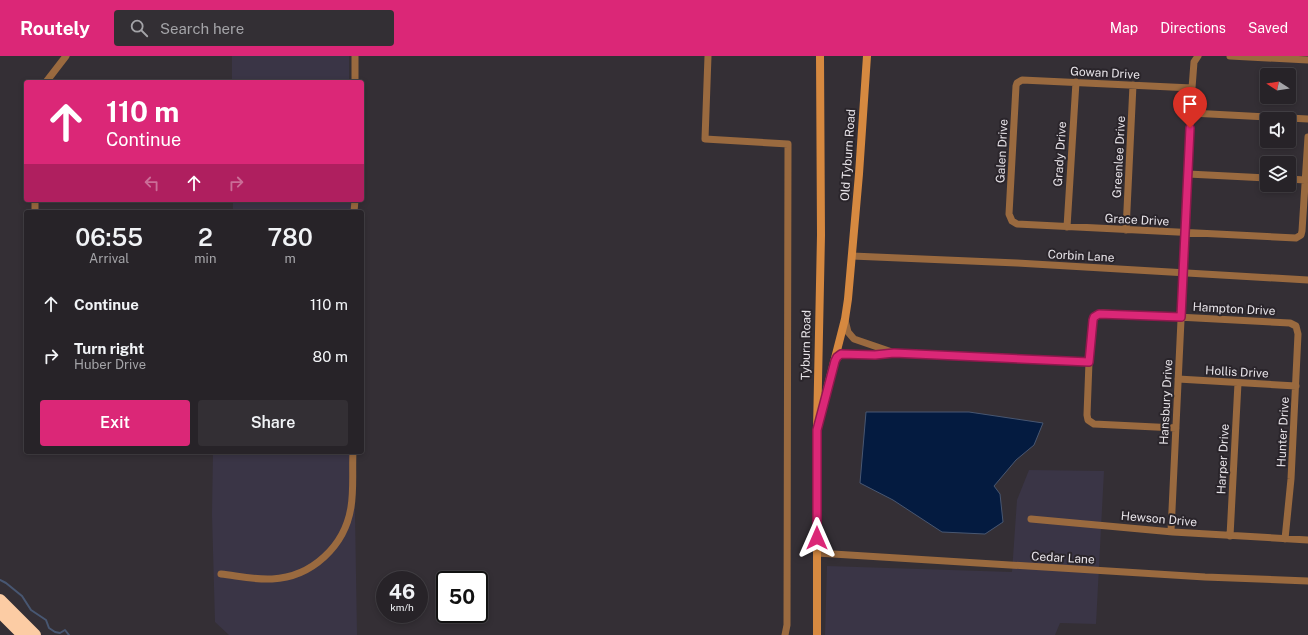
<!DOCTYPE html>
<html lang="en">
<head>
<meta charset="utf-8">
<style>
  body { margin:0; font-family:"Public Sans",sans-serif; background:#332f34; color:#f1f3f6; height:100vh; display:flex; flex-direction:column; font-size:15px; white-space:nowrap }
  * { box-sizing:border-box; margin:0 }
  p { font-size:13px; color:#a4a4a8 }
  .icon { flex:none; width:22px; height:22px; fill:none; stroke:currentColor; stroke-width:2; stroke-linecap:round; stroke-linejoin:round }
  .map { position:relative; flex:1; overflow:hidden }
  .sheet { position:absolute; left:24px; top:154px; width:340px; height:244px; display:flex; flex-direction:column; background:#272328; border-radius:4px; box-shadow:0 2px 6px #0003,0 0 0 1px #434045 }
  .sheet>* { flex:none }
  .hud { position:absolute; left:24px; top:24px; width:340px; height:122px; border-radius:4px; box-shadow:0 2px 6px #0003,0 0 0 1px #434045; background:#db2777; color:#fff; overflow:hidden }
  .needle { width:26px; rotate:282deg }
  .controls { position:absolute; left:1260px; top:12px; display:grid; gap:8px }
  .controls a { display:grid; place-items:center; width:36px; height:36px; border-radius:4px; background:#272328; box-shadow:0 2px 6px #0003,0 0 0 1px #434045; font-size:20px }
  .speed { position:absolute; left:376px; top:515px; display:flex; gap:8px; font-size:20px; font-weight:700; text-align:center }
  .speed>* { display:grid; place-content:center; width:52px; height:52px; border-radius:50%; background:#272328; box-shadow:0 2px 6px #0003,0 0 0 1px #434045; line-height:1 }
  .speed small { font-size:10px; font-weight:400 }
  .speed .limit { border:2px solid #111; border-radius:6px; background:#fff; color:#111 }
  .pin { position:absolute; display:grid; place-items:center; width:34px; height:34px; color:#fff; margin:-41px -17px; border-radius:50% 50% 50% 0; rotate:-45deg; box-shadow:0 0 4px #0007 }
  .pin .icon { rotate:45deg }
  .me { position:absolute; width:44px; margin:-22px; rotate:0deg; stroke-linejoin:round; filter:drop-shadow(0 0 3px #0008) }
  .turn { display:flex; align-items:center; gap:14px; height:84px; padding:0 16px; font-size:18px }
  .turn .icon { width:52px; height:52px; stroke-width:2.5 }
  .turn b { display:block; font-size:28px; line-height:34px }
  .lanes { display:flex; align-items:center; height:38px; padding:0 16px; background:#0003; justify-content:center; gap:20px; direction:ltr }
  .lanes .off { opacity:.35 }
  .eta { display:flex; justify-content:space-evenly; align-items:center; height:68px; text-align:center }
  .eta b { font-size:24px; font-weight:600; line-height:28px }
  .primary-button { display:flex; gap:8px; margin-top:auto; padding:8px 16px }
  .primary-button a { flex:1; height:46px; border-radius:4px; background:#db2777; color:#fff; font-size:16px; font-weight:600; line-height:46px; text-align:center }
  .primary-button a+a { background:#332f34; color:#f1f3f6 }
  ul { padding:0; list-style:none }
  li { display:flex; align-items:center; gap:12px; height:52px; padding:0 16px }
  li div { flex:1 }
  li b { display:block; font-size:15px }
  li em { font-style:normal }
  header { display:flex; align-items:center; gap:24px; box-sizing:border-box; height:56px; padding:0 20px; background:#db2777; color:#fff }
  header strong { font-size:19px }
  nav { display:flex; gap:22px; margin-inline-start:auto; font-size:14px }
  .search { width:280px; height:36px; background:#332f34; display:flex; align-items:center; gap:10px; box-sizing:border-box; padding:0 14px; border-radius:4px; color:#a4a4a8; font-size:15px }
  .map>svg:first-child { display:block }
  .industrial { fill:#3a3546 }
  .water { fill:#041b40; stroke:#485772 }
  .lines { fill:none; stroke-linecap:round; stroke-linejoin:round }
  .stream { stroke:#485772; stroke-width:2 }
  .minor { stroke:#9a6a3f; stroke-width:7 }
  .secondary { stroke:#d68940; stroke-width:8 }
  .motorway { stroke:#fccca4; stroke-width:12 }
  .route-casing { stroke:#8e194d; stroke-width:10 }
  .route { stroke:#db2777; stroke-width:7 }
  .labels { text-anchor:middle; dominant-baseline:central; stroke-width:4; stroke-linejoin:round; paint-order:stroke }
  .street-label { font-size:12px; fill:#e7e3e8; stroke:#2a252b }
</style>
</head>
<body>
<header>
<strong>Routely</strong>
<div class="search"><svg class="icon" aria-label="search" viewBox="0 0 24 24"><circle cx="10" cy="10" r="6"/><path d="M15 15l6 6"/></svg>Search here</div>
<nav><a>Map</a><a>Directions</a><a>Saved</a></nav>
</header>
<div class="map">
<svg width="1308" height="579" viewBox="0 0 1308 579">
  <rect width="100%" height="100%" fill="#342f35"/>
  <!-- industrial -->
  <path class="industrial" d="M 232,0 L 349,0 L 349,26 L 232,26 Z
    M 233,144 L 351,144 L 351,156 L 233,156 Z
    M 213,396 L 354,396 L 357,579 L 229,579 L 215,566 L 212,458 Z
    M 1029,414 L 1104,415 L 1096,568 L 1060,567 L 1055,579 L 825,579 L 827,510 L 1012,516 L 1017,444 Z"/>
  <!-- water -->
  <path class="water" d="M 866,356 L 969,356 L 1043,367 L 1034,389 L 1016,404 L 994,430 L 1000,438 L 1003,466 L 985,478 L 942,476 L 893,444 L 860,427 Z"/>
  <g class="lines">
    <!-- stream -->
    <path class="stream" d="M 0,524 L 6,527 L 22,540 L 31,554 L 46,564 L 49,572 L 55,576 L 60,577 L 65,574 L 69,579"/>
    <!-- minor -->
    <path class="minor" d="M 708,0 L 705,83 L 788,88 L 787,569 L 785,579
      M 1230,0 L 1308,4
      M 46,26 L 66,0
      M 355,26 L 355,0
      M 1192,32 L 1022,24 L 1017,27 L 1016,30 L 1009,158 L 1012,165 L 1017,168 L 1296,182 L 1301,179 L 1302,175 L 1308,81
      M 1191,57 L 1308,63
      M 1188,118 L 1267,122
      M 1289,123 L 1305,124
      M 35,156 L 35,144
      M 354,156 L 355,144
      M 1067,171 L 1076,26
      M 1126,174 L 1133,29
      M 852,200 L 1017,207 L 1308,224
      M 845,264 L 848,276 L 854,283 L 892,296
      M 835,305 L 837,301 L 841,298 L 875,299 L 894,297 L 1089,306
      M 1178,323 L 1296,330
      M 1176,372 L 1094,368 L 1088,364 L 1087,359 L 1089,306 L 1093,264 L 1097,259 L 1102,257 L 1290,267 L 1296,270 L 1298,278 L 1291,423 L 1285,483
      M 1031,463 L 1173,476 L 1308,484
      M 1171,475 L 1192,32 L 1194,6 L 1198,0
      M 1230,480 L 1238,327
      M 817,497 L 1205,521 L 1308,525
      M 221,518 C 238,520 255,524 272,523 C 312,521 345,490 351,451 C 354,433 352,414 353,396"/>
    <!-- secondary -->
    <path class="secondary" d="M 820,361 L 845,263 L 848,243 L 859,118 L 867,0
      M 817,579 L 817,374 L 821,179 L 820,0"/>
    <!-- motorway -->
    <path class="motorway" d="M 0,544 L 35,579
      M 0,556 L 23,579"/>
  </g>
  <g class="lines">
    <!-- route casing -->
    <g class="route-casing">
      <path id="route" d="M 817,482 L 817,374 L 835,305 L 837,301 L 841,298 L 875,299 L 894,297 L 1089,306 L 1093,264 L 1094,261 L 1099,258 L 1181,261 L 1190,72"/>
    </g>
    <!-- route -->
    <use href="#route" class="route"/>
  </g>
  <g class="labels">
    <!-- street labels -->
    <g class="street-label">
      <text transform="translate(1105 17) rotate(3)">Gowan Drive</text>
      <text transform="translate(1002 95) rotate(-87)">Galen Drive</text>
      <text transform="translate(1060 98) rotate(-86)">Grady Drive</text>
      <text transform="translate(848 99) rotate(-86)">Old Tyburn Road</text>
      <text transform="translate(1119 101) rotate(-87)">Greenlee Drive</text>
      <text transform="translate(1137 164) rotate(3)">Grace Drive</text>
      <text transform="translate(1081 200) rotate(3)">Corbin Lane</text>
      <text transform="translate(1234 253) rotate(3)">Hampton Drive</text>
      <text transform="translate(806 289) rotate(-89)">Tyburn Road</text>
      <text transform="translate(1237 316) rotate(3)">Hollis Drive</text>
      <text transform="translate(1166 346) rotate(-87)">Hansbury Drive</text>
      <text transform="translate(1283 376) rotate(-87)">Hunter Drive</text>
      <text transform="translate(1223 403) rotate(-87)">Harper Drive</text>
      <text transform="translate(1159 463) rotate(5)">Hewson Drive</text>
      <text transform="translate(1063 502) rotate(3)">Cedar Lane</text>
    </g>
  </g>
</svg>
<div class="controls">
<a><svg class="needle" viewBox="-14 -14 28 28"><path d="M0-13l5 13h-10z" fill="#e53935"/><path d="M0 13l5-13h-10z" fill="#a4a4a8"/></svg></a>
<a><svg class="icon" aria-label="sound" viewBox="0 0 24 24"><path d="M4 9h4l5-4v14l-5-4H4zM17 9q2 3 0 6"/></svg></a>
<a><svg class="icon" aria-label="layers" viewBox="0 0 24 24"><path d="M12 4l9 5-9 5-9-5zM3 14l9 5 9-5"/></svg></a>
</div>
<div class="speed"><div>46<small>km/h</small></div><div class="limit">50</div></div>
<div class="pin" style="left:1190px;top:72px;background:#d93025"><svg class="icon" aria-label="arrive" viewBox="0 0 24 24"><path d="M6 21V4h12l-3 4 3 4H6"/></svg></div>
<svg class="me" style="left:817px;top:482px" viewBox="-20 -20 40 40"><path d="M0-17L14 15 0 8-14 15z" fill="#db2777" stroke="#fff" stroke-width="4"/></svg>
<div class="hud">
<div class="turn"><svg class="icon" aria-label="ahead" viewBox="0 0 24 24"><path d="M12 20V5M6 11l6-6 6 6"/></svg><div><b>110 m</b>Continue</div></div>
<div class="lanes"><svg class="icon off" aria-label="left" viewBox="0 0 24 24"><path d="M17 20v-9H6M10 6l-5 5 5 5"/></svg><svg class="icon" aria-label="ahead" viewBox="0 0 24 24"><path d="M12 20V5M6 11l6-6 6 6"/></svg><svg class="icon off" aria-label="right" viewBox="0 0 24 24"><path d="M7 20v-9h11M14 6l5 5-5 5"/></svg></div>
</div>
<section class="sheet">
<div class="eta">
<div><b>06:55</b><p>Arrival</p></div>
<div><b>2</b><p>min</p></div>
<div><b>780</b><p>m</p></div>
</div>
<ul>
<li><svg class="icon" aria-label="ahead" viewBox="0 0 24 24"><path d="M12 20V5M6 11l6-6 6 6"/></svg><div><b>Continue</b></div><em>110 m</em></li>
<li><svg class="icon" aria-label="right" viewBox="0 0 24 24"><path d="M7 20v-9h11M14 6l5 5-5 5"/></svg><div><b>Turn right</b><p>Huber Drive</p></div><em>80 m</em></li>
</ul>
<div class="primary-button"><a>Exit</a><a>Share</a></div>
</section>
</div>
</body>
</html>
